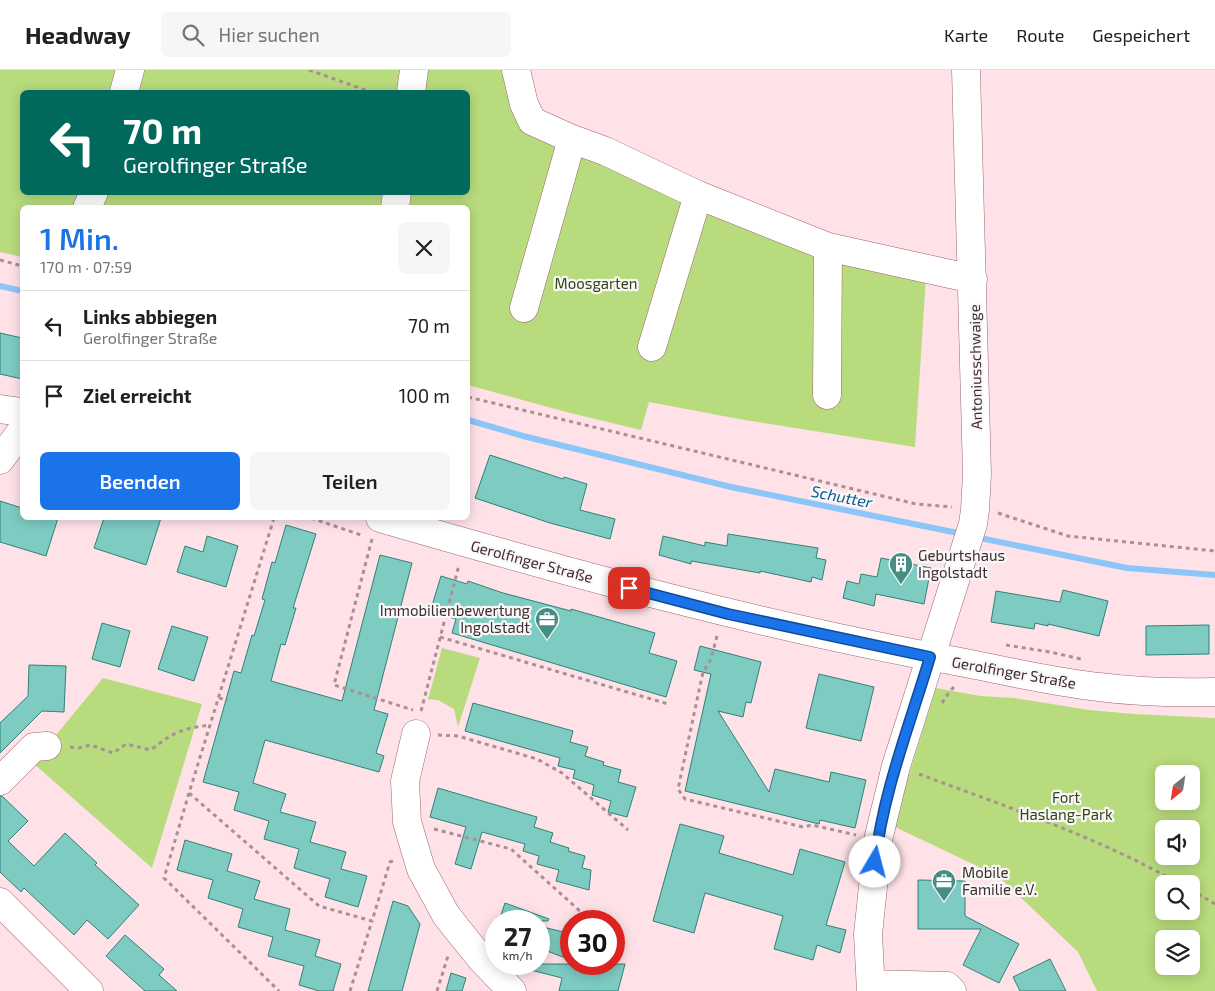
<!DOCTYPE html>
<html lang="de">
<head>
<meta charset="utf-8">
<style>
  body { margin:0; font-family:"Exo 2",sans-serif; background:#f6f6f6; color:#202124; height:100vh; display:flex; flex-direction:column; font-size:19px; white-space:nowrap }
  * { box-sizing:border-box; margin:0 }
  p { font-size:16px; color:#757577 }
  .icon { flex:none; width:28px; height:28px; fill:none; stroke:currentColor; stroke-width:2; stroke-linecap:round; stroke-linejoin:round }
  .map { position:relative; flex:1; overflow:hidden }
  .sheet { position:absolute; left:20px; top:135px; width:450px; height:315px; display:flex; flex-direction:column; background:#fff; border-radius:8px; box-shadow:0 2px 12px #0003 }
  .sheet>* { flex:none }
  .top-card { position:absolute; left:20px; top:20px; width:450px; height:105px; border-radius:8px; box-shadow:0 2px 12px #0003; background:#00695c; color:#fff; overflow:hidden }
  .needle { width:32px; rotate:210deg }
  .controls { position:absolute; left:1155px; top:695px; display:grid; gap:10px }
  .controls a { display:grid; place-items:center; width:45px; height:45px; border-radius:8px; background:#fff; box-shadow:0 2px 12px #0003; font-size:25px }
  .speed { position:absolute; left:485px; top:840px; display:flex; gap:10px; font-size:25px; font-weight:700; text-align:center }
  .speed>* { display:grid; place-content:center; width:65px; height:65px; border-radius:50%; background:#fff; box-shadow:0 2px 12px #0003; line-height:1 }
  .speed small { font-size:12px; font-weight:400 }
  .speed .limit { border:8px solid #d22; background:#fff; color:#111 }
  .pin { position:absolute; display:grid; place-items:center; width:42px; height:42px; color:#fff; margin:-21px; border-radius:10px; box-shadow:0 2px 8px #0006 }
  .me { position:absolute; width:55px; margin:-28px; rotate:8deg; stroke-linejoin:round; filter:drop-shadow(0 0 4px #0008) }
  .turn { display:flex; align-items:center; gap:18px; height:105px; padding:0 20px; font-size:22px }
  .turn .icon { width:65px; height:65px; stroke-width:2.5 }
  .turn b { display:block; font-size:35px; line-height:42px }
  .round { display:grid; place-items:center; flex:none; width:52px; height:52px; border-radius:8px; background:#f6f6f6 }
  .headline { display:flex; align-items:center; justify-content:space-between; height:85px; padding:0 20px }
  h1 { font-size:30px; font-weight:600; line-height:38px; color:#1a73e8 }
  .button { display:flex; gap:10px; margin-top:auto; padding:10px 20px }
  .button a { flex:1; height:58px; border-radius:8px; background:#1a73e8; color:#fff; font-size:20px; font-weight:600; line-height:58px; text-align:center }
  .button a+a { background:#f6f6f6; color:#202124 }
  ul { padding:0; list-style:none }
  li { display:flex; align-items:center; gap:15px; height:70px; padding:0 20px; border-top:1px solid #e0e0e0 }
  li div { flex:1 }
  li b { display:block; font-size:19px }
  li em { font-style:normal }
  header { display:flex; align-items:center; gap:30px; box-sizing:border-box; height:70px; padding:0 25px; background:#fff; border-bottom:1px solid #e0e0e0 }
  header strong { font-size:24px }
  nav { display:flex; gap:28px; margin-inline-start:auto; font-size:18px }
  .search { width:350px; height:45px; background:#f6f6f6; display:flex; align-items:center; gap:12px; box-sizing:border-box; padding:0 18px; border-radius:8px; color:#757577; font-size:19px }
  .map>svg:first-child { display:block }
  .green { fill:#b8db7d; fill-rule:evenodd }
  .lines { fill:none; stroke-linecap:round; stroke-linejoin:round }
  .stream { stroke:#8cc6f9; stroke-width:6 }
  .building { fill:#7dcbc1; stroke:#318179 }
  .minor-casing { stroke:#9f6471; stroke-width:29 }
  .path { stroke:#aa8f94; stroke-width:3; stroke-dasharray:4 4; stroke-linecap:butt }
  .minor { stroke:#fff; stroke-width:28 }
  .route-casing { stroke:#114b97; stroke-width:12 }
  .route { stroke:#1a73e8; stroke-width:9 }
  .labels { text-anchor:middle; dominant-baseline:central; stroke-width:4.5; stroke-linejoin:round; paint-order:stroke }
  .park-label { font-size:15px; fill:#334313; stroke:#f8f8f8 }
  .street-label { font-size:15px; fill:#432a2f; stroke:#f8f8f8 }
  .poi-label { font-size:15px; fill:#432a2f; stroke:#f8f8f8; text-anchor:start }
  .water-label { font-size:16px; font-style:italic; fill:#085a8f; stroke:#f8f8f8 }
</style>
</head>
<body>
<header>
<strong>Headway</strong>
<div class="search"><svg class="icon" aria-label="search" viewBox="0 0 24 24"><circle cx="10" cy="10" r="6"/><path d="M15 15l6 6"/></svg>Hier suchen</div>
<nav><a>Karte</a><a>Route</a><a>Gespeichert</a></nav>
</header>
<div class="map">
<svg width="1215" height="921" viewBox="0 0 1215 921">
  <rect width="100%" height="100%" fill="#fee2e7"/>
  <!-- green -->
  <path class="green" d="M 0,0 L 521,0 L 536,44 L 815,166 L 927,191 L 915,377 L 739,349 L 649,332 L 641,360 L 566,342 L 468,315 L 468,138 L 22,138 L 22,187 L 0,182 ZM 22,22 L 468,22 L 468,122 L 22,122 Z
    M 442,578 L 480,588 L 458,657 L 454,639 L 438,630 L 428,629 Z
    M 103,608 L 202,634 L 152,798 L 33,693 Z
    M 936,618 L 980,626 L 1015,628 L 1089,640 L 1134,644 L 1215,648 L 1215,921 L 1097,921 L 1078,882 L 998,806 L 893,756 ZM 1164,704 L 1191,704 L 1191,731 L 1164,731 ZM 1164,759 L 1191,759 L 1191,786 L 1164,786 ZM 1164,814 L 1191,814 L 1191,841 L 1164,841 ZM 1164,869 L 1191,869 L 1191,896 L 1164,896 Z"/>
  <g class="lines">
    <!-- stream -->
    <path class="stream" d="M 0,216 L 22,221
      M 468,350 L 523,366 L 731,417 L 963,464
      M 975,467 L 1127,498 L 1215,505"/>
  </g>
  <!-- building -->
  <path class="building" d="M 0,263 L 22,268 L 22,309 L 0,304 Z
    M 490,385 L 563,409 L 564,407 L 587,414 L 580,440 L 615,449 L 610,469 L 550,453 L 475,428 Z
    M 0,431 L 22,438 L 22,448 L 58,448 L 46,486 L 0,472 Z
    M 104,448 L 161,448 L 146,495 L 94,478 Z
    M 286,455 L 316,464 L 293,538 L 296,538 L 285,575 L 281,574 L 271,611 L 342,631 L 380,485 L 412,493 L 374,640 L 388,644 L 376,683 L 384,686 L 379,702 L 265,670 L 253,713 L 286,724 L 280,742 L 316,752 L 310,772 L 346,782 L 341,799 L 367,806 L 358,837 L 325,827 L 330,809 L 294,798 L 299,779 L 264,769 L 269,751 L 234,740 L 239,722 L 203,712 L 234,601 L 241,603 L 252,565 L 254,566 L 265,530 L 262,529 L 272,492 L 275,493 Z
    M 728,464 L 818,478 L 816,488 L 826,490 L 822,510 L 812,507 L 811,512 L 760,501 L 760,503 L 691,491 L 691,494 L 659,485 L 663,466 L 705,476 L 705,472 L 727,476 Z
    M 207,466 L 238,476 L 226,517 L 177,502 L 185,476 L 203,482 Z
    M 881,488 L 931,498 L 924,534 L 876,524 L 874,536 L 843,528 L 847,511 L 859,514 L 861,504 L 877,507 Z
    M 441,506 L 467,514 L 468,511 L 503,523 L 571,541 L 571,539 L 655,563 L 649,583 L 677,591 L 666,627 L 452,563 L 456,549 L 430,542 Z
    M 1063,520 L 1108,531 L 1099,566 L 1048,554 L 1048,556 L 1035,553 L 1034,559 L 991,552 L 996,521 L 1060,532 Z
    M 102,553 L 130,561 L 120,597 L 92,589 Z
    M 1209,555 L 1209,584 L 1146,585 L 1146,556 Z
    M 172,556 L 208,567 L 194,611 L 158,599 Z
    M 700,576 L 761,592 L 751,633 L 746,632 L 743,647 L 718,641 L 769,722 L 775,699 L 829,712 L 831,702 L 866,710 L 855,758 L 820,750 L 819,754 L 685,721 L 711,604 L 694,600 Z
    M 29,595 L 66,596 L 64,642 L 42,641 L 0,683 L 0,653 L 28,626 Z
    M 819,604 L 874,617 L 861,671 L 806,658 Z
    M 473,633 L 573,661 L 570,672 L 588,677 L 585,686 L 604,692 L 603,695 L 621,700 L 618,712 L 636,717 L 627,747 L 608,742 L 611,731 L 592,725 L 594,715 L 573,708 L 575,700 L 558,696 L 560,688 L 465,661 Z
    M 438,718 L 537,747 L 534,757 L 553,763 L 550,772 L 569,778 L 568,781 L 585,786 L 582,798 L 591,800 L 589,820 L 556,811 L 559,800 L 537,794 L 539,786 L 523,781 L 525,774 L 482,762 L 471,799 L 455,794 L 466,757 L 430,747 Z
    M 0,726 L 2,726 L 28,751 L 8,771 L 34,796 L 65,763 L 97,793 L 95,795 L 139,835 L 108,869 L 87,850 L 74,865 L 24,818 L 21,822 L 0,802 Z
    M 680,754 L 724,766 L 719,783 L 793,805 L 800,779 L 845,792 L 826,855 L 846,860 L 840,883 L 817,875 L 813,890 L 774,879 L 783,846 L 705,823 L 694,863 L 653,851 Z
    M 185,770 L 232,784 L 227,801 L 260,811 L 254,829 L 290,839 L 285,860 L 320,870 L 315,886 L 341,894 L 333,921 L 319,921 L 299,915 L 304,896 L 268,886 L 273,867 L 238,857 L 243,839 L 208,828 L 213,810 L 177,800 Z
    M 918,810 L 965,811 L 965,846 L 1019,874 L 999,913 L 963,895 L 981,859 L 918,859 Z
    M 393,831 L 408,836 L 420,854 L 402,921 L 368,921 Z
    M 505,833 L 549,849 L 548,851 L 499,851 Z
    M 539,856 L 571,864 L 571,890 L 539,878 Z
    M 125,865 L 164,899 L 159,905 L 177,921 L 145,921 L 106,886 Z
    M 1050,889 L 1066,921 L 1020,921 L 1013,907 Z
    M 528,894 L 625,894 L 618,921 L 559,921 L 562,908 L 527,899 Z
    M 451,903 L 466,908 L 462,921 L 446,921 Z"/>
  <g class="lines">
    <!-- minor casing -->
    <g class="minor-casing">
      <path id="minor" d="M 516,0 L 524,34 L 532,51 L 572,69 L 605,81 L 698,125 L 828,177 L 973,209
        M 124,22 L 130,0
        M 411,22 L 414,0
        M 87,138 L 94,122
        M 395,138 L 397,122
        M 524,238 L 572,69
        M 652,277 L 698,125
        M 827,325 L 828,177
        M 0,339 L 22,342
        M 0,390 L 22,360
        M 380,448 C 570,503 761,556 955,591 C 1003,600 1051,612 1099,617 C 1138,622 1176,623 1215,622
        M 416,664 L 405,711 L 407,752 L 421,799 L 446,845 L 457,859 L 482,890 L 512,921
        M 0,711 L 34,677 L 47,676
        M 0,832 L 89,921
        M 871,914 L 947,916 L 952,921
        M 871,921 L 868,864 L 878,770 L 896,696 L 973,454 L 975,440 L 977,404 L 966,0"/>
    </g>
    <!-- path -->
    <path class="path" d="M 309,0 L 371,22
      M 0,190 L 22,196
      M 468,327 L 916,434 L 952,437
      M 998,443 L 1068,466 L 1215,481
      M 274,448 L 189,723 L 319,836 L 372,851 L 390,792 L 395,790
      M 311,448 L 364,466
      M 372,469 L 334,615 L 413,640
      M 717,566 L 711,589 L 703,602 L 678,719 L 685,729 L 803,757 L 812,755 L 856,765
      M 440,567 L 668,634
      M 1006,575 L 1050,582 L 1081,589
      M 219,628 L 228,630
      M 942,633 L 950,621 L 955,616
      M 421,641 L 459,495
      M 438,665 L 458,666 L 537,689 L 562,703 L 628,760
      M 70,677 L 79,678 L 91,675 L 113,683 L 126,674 L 151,680 C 175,661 181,659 210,655
      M 919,704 C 1007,737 1098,767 1180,814
      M 189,723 L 164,808 L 279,921
      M 434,759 L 511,779 L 591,851
      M 1191,820 L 1215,834
      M 350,921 L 372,851
      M 437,921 L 448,886"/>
    <!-- minor -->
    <use href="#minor" class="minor"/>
  </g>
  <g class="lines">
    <!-- route casing -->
    <g class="route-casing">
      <path id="route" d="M 629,518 L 728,544 L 930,587 C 910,654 883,722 875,792"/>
    </g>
    <!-- route -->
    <use href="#route" class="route"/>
  </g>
  <!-- icons -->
  <defs>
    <g id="building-pin" transform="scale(1.25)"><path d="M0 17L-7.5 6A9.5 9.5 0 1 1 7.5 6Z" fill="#478d85" stroke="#f8f8f8"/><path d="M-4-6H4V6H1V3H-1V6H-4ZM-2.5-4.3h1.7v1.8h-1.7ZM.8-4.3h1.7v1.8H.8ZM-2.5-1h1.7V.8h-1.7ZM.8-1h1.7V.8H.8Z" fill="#fff"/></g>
    <g id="office-pin" transform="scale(1.25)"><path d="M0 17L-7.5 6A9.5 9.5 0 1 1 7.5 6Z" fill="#478d85" stroke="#f8f8f8"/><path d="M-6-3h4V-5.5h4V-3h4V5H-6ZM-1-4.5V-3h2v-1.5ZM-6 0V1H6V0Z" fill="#fff"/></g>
  </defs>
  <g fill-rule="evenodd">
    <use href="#building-pin" x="901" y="494"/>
    <use href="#office-pin" x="547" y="549"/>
    <use href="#office-pin" x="944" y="811"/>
  </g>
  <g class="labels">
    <!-- park labels -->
    <g class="park-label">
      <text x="596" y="213">Moosgarten</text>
      <text x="1066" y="727">Fort<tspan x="1066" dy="17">Haslang-Park</tspan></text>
    </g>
    <!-- street labels -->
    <g class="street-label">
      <text transform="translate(975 297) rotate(-91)">Antoniusschwaige</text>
      <text transform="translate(532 491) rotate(15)">Gerolfinger Straße</text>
      <text transform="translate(1014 602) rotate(10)">Gerolfinger Straße</text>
    </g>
    <!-- poi labels -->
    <g class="poi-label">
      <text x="918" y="485">Geburtshaus<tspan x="918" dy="17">Ingolstadt</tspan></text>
      <text x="530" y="540" text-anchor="end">Immobilienbewertung<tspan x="530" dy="17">Ingolstadt</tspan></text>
      <text x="962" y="802">Mobile<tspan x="962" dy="17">Familie e.V.</tspan></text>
    </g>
    <!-- water labels -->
    <g class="water-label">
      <text transform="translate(842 426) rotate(11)">Schutter</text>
    </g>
  </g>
</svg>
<div class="controls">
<a><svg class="needle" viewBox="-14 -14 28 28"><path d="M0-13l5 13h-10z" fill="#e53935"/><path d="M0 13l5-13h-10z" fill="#757577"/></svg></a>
<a><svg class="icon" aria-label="sound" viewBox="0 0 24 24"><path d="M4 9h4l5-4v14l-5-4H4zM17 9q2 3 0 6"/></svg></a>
<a><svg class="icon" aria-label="search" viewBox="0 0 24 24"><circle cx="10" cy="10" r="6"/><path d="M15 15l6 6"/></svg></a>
<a><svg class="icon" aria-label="layers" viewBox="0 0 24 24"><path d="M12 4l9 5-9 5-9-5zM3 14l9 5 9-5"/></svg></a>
</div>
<div class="speed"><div>27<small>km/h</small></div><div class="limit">30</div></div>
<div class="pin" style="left:629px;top:518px;background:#d93025"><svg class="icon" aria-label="arrive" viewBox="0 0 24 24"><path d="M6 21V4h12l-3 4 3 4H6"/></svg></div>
<svg class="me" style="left:875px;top:792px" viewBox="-20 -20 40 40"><circle r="19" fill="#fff"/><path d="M0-13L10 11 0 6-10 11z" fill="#1a73e8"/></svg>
<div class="top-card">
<div class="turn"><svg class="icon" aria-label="left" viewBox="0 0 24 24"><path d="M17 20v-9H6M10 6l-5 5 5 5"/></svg><div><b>70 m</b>Gerolfinger Straße</div></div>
</div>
<section class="sheet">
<div class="headline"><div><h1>1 Min.</h1><p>170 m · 07:59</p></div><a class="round"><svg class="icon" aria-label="close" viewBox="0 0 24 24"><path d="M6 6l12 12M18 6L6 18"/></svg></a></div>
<ul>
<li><svg class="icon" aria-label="left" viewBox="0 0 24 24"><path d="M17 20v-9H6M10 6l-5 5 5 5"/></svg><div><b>Links abbiegen</b><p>Gerolfinger Straße</p></div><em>70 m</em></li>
<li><svg class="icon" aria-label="arrive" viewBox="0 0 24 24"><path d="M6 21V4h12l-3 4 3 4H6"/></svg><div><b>Ziel erreicht</b></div><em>100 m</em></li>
</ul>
<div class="button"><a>Beenden</a><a>Teilen</a></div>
</section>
</div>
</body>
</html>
